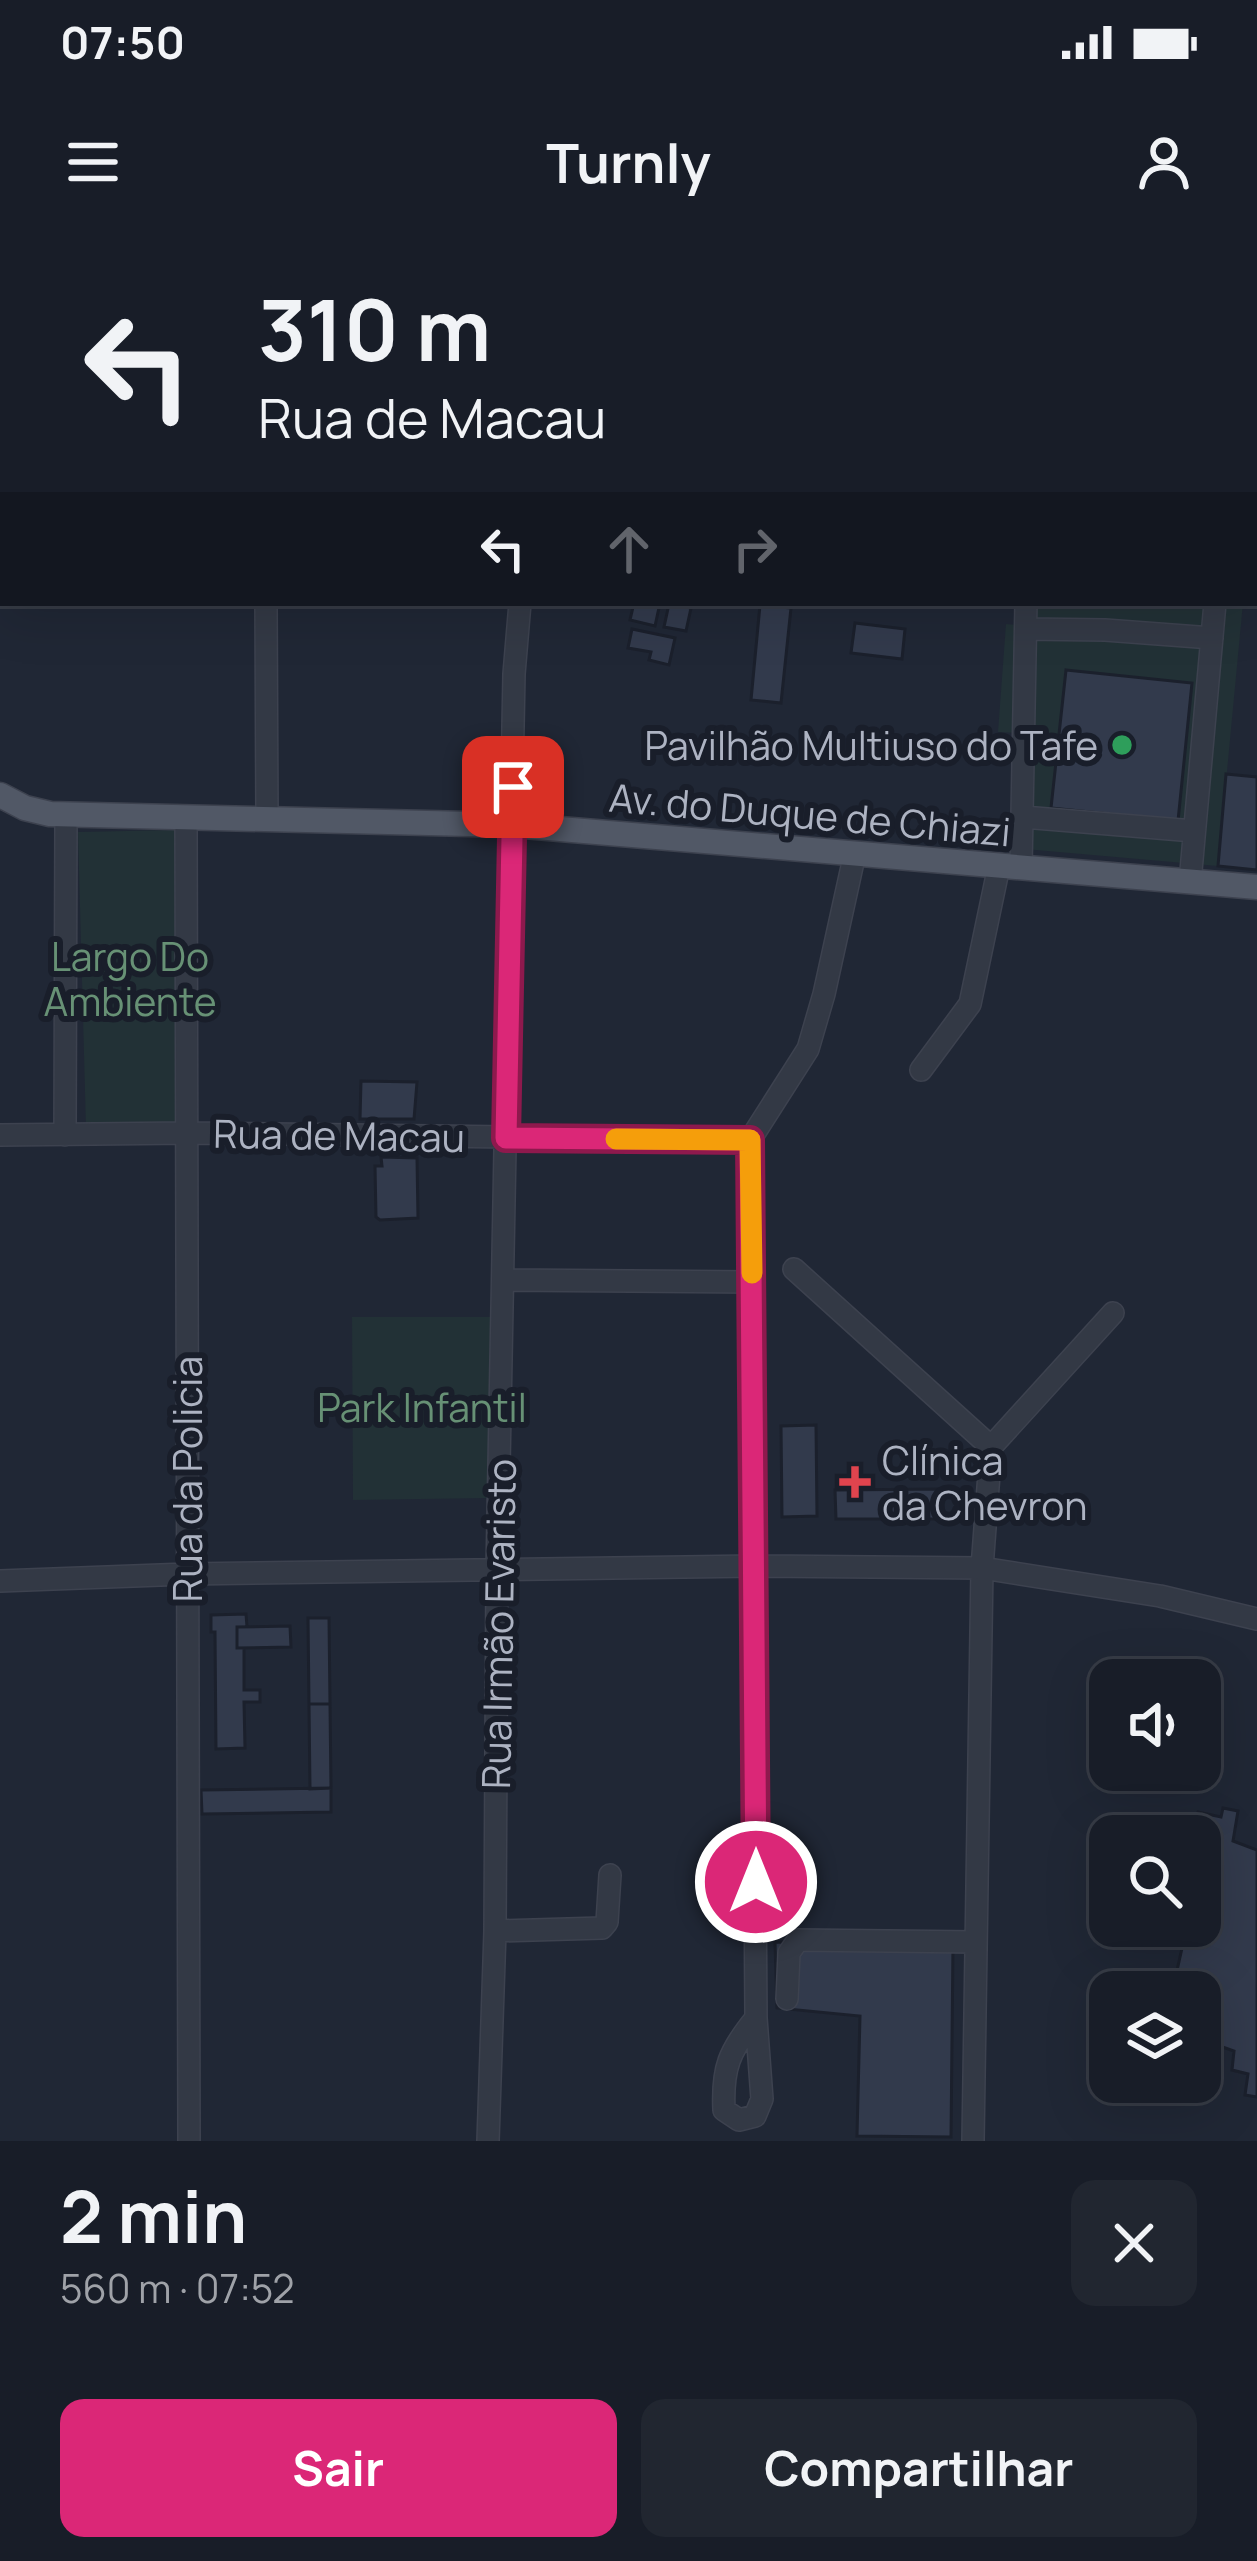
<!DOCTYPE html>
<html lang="pt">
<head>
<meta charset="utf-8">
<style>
  body { margin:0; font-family:Manrope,sans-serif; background:#212630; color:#f1f3f6; height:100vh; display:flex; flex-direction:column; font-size:45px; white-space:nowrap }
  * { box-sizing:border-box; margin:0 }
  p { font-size:39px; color:#9fa2a8 }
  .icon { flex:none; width:66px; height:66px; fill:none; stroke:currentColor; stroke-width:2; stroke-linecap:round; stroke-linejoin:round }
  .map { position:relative; height:1901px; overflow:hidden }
  .side { display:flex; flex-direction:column; background:#181d28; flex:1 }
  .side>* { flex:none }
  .top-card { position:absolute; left:0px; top:0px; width:1257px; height:366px; box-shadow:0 12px 48px #0002,0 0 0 3px #363b45; background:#181d28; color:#f1f3f6; overflow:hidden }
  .fabs { position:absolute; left:1089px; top:1419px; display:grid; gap:24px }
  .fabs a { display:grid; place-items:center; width:132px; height:132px; border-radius:24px; background:#181d28; box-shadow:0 12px 48px #0002,0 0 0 3px #363b45; font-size:60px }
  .pin { position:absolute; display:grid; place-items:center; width:102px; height:102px; color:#fff; margin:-51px; border-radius:24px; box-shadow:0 6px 18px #0006 }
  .me { position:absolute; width:132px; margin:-66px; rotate:0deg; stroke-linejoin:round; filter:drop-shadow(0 0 9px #0008) }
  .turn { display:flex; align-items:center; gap:42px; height:252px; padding:0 60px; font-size:54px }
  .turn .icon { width:156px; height:156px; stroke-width:2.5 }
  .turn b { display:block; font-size:84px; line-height:102px }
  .lanes { display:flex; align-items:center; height:114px; padding:0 60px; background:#0003; justify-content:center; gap:60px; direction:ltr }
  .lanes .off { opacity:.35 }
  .round { display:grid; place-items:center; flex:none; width:126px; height:126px; border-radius:24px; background:#212630 }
  .head { display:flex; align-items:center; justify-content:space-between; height:204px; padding:0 60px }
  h1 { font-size:72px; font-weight:700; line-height:90px }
  .button { display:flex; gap:24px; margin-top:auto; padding:24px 60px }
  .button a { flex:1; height:138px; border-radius:24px; background:#db2777; color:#fff; font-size:48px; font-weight:700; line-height:138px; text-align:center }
  .button a+a { background:#212630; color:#f1f3f6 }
  .status { display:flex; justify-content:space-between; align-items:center; height:84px; padding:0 60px; background:#181d28; direction:ltr }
  .status svg { height:33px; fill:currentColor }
  header { display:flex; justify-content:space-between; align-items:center; height:156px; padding:0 60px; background:#181d28; font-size:54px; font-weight:700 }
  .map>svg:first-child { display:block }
  .green { fill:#223136 }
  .building { fill:#323a4c; stroke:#1b202c; stroke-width:3 }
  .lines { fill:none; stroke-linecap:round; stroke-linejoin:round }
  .minor-casing { stroke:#3d424f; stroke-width:24 }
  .major-casing { stroke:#3d424f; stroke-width:27 }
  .minor { stroke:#333945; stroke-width:21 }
  .major { stroke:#515866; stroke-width:24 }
  .route-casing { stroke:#8e194d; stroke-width:30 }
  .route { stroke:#db2777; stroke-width:21 }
  .slow { stroke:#f59e0b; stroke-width:21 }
  .leisure-dot { fill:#2e9e5b; stroke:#191e2a; stroke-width:4.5 }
  .health-dot { fill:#e0444e; stroke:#191e2a; stroke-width:4.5 }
  .labels { text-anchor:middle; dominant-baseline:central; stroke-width:12; stroke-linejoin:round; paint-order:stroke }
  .poi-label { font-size:39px; fill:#adb3c2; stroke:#191e2a; text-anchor:end }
  .street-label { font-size:39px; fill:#adb3c2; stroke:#191e2a }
  .park-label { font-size:39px; fill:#679175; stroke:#191e2a }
</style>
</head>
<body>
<div class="status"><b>07:50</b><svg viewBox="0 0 49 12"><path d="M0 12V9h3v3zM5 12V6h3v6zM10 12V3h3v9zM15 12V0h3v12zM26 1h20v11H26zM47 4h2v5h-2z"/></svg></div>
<header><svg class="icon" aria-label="menu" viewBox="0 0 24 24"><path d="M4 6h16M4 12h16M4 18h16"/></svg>Turnly<svg class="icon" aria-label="person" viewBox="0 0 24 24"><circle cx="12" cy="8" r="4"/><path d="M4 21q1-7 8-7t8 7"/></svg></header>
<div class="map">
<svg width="1257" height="1901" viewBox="0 0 1257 1901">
  <rect width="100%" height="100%" fill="#202735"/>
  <!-- green -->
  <path class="green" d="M 1019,363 L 1243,363 L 1218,626 L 1013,608 L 1019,493 L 998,492 L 1006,384 L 1017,385 Z
    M 175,590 L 179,885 L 86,888 L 78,592 Z
    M 352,1077 L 493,1077 L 489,1258 L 353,1260 Z"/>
  <!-- building -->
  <path class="building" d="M 613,0 L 758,0 L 757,3 L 612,3 Z
    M 998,0 L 1134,0 L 1134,3 L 1029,3 Z
    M 634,363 L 660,363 L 655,386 L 630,380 Z
    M 669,364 L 691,368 L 686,391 L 664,387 Z
    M 760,365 L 791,368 L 781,463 L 751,460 Z
    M 855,383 L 905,389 L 902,419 L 851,413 Z
    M 632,389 L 675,398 L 669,425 L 649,420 L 651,412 L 628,408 Z
    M 1066,430 L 1192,443 L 1178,581 L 1051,568 Z
    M 1226,534 L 1257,537 L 1257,630 L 1218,626 Z
    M 361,841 L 417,842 L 414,879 L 360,879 Z
    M 381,917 L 417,918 L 418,978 L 380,980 L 376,977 L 375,926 L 382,926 Z
    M 816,1185 L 817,1276 L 782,1277 L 781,1186 Z
    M 942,1249 L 942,1279 L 836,1279 L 835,1250 Z
    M 246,1374 L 247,1387 L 237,1387 L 237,1408 L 244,1408 L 244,1450 L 260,1450 L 260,1462 L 244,1462 L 245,1508 L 216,1509 L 215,1392 L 211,1392 L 211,1375 Z
    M 308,1378 L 329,1378 L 330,1464 L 309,1464 Z
    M 290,1386 L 291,1407 L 237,1408 L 237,1387 Z
    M 309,1464 L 330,1464 L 331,1548 L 310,1549 Z
    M 331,1548 L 331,1572 L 202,1574 L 201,1550 Z
    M 1223,1568 L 1238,1571 L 1233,1601 L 1257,1610 L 1257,1857 L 1245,1855 L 1248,1834 L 1232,1830 L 1234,1811 L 1200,1799 L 1200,1752 L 1181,1752 L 1183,1741 L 1176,1735 L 1187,1686 L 1200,1686 L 1200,1596 L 1192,1593 L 1198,1572 L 1221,1577 Z
    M 775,1702 L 953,1705 L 951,1897 L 857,1896 L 860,1776 L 777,1768 Z"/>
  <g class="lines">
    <!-- minor casing -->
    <g class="minor-casing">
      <path id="minor" d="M 46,0 L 46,3
        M 180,0 L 212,3
        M 1228,0 L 1231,3
        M 267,3 L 267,0
        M 587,3 L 588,0
        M 853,3 L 856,0
        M 1254,43 L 1257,52
        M 1254,221 L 1257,214
        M 266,363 L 267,579
        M 1026,389 L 1105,390 L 1212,398
        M 186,577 L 189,1901
        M 1023,577 L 1194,591
        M 1021,627 L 1026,363
        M 1190,642 L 1215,363
        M 921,830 L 970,764 L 999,626
        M 0,895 L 188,893 L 750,900
        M 65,895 L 66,574
        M 750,900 L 756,1778 L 762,1859 L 755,1876 L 739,1880 L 724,1870 C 722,1828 729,1811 756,1778
        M 750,900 L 808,809 L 824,754 L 855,613
        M 794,1029 L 991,1207
        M 504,1040 L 752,1042
        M 0,1341 L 187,1334 L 755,1326 L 982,1328 L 1160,1356 L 1257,1379
        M 495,1691 L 602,1688 L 607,1682 L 610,1635
        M 787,1759 L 789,1713 L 798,1700 L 976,1702
        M 488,1901 L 495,1691 L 497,1331 L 514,434 L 520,363
        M 973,1901 L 982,1328 L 991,1207 L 1113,1073"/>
    </g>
    <!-- major casing -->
    <g class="major-casing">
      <path id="major" d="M 0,555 L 25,568 L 50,574 L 512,585 L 1257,647"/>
    </g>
    <!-- minor -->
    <use href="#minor" class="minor"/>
    <!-- major -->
    <use href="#major" class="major"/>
  </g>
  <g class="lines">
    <!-- route casing -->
    <g class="route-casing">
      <path id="route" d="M 513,547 L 506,898 L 750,900 L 756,1642"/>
    </g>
    <!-- route -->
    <use href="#route" class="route"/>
    <!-- slow -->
    <path class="slow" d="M 616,899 L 750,900 L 752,1033"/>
  </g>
  <!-- markers -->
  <circle class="leisure-dot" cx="1122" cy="505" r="12"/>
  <path class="health-dot" d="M849 1224h12v12h12v12h-12v12h-12v-12h-12v-12h12z"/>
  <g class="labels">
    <!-- poi labels -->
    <g class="poi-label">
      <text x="1098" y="505">Pavilhão Multiuso do Tafe</text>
      <text x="882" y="1220" text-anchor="start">Clínica<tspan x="882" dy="45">da Chevron</tspan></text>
    </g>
    <!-- street labels -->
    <g class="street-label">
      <text transform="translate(810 574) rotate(5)">Av. do Duque de Chiazi</text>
      <text transform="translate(339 895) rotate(1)">Rua de Macau</text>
      <text transform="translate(187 1239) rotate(-90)">Rua da Policia</text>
      <text transform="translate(498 1384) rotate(-89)">Rua Irmão Evaristo</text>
    </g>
    <!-- park labels -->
    <g class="park-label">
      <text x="130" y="716">Largo Do<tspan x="130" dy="45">Ambiente</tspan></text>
      <text x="422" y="1167">Park Infantil</text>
    </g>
  </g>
</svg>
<div class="fabs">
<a><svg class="icon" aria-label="sound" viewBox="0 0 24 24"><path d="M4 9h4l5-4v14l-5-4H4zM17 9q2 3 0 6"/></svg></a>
<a><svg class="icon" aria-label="search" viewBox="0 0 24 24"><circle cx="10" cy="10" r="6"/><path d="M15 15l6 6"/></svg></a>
<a><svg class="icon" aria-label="layers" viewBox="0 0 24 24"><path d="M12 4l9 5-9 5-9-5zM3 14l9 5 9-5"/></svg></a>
</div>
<div class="pin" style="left:513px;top:547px;background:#d93025"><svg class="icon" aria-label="arrive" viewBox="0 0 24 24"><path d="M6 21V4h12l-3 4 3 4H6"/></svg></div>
<svg class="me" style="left:756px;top:1642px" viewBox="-20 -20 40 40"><circle r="17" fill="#db2777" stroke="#fff" stroke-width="3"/><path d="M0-11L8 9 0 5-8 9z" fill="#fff"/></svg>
<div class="top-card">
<div class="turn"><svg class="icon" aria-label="left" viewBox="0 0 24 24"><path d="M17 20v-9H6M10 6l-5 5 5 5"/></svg><div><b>310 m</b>Rua de Macau</div></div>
<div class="lanes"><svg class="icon" aria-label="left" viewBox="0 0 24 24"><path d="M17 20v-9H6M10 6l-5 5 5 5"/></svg><svg class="icon off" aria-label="ahead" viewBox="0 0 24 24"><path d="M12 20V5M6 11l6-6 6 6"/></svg><svg class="icon off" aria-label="right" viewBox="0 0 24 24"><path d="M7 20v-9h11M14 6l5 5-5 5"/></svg></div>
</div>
</div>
<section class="side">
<div class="head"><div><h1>2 min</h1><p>560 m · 07:52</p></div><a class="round"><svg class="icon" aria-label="close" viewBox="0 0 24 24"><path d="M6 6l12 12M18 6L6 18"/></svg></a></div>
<div class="button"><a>Sair</a><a>Compartilhar</a></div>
</section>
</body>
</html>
